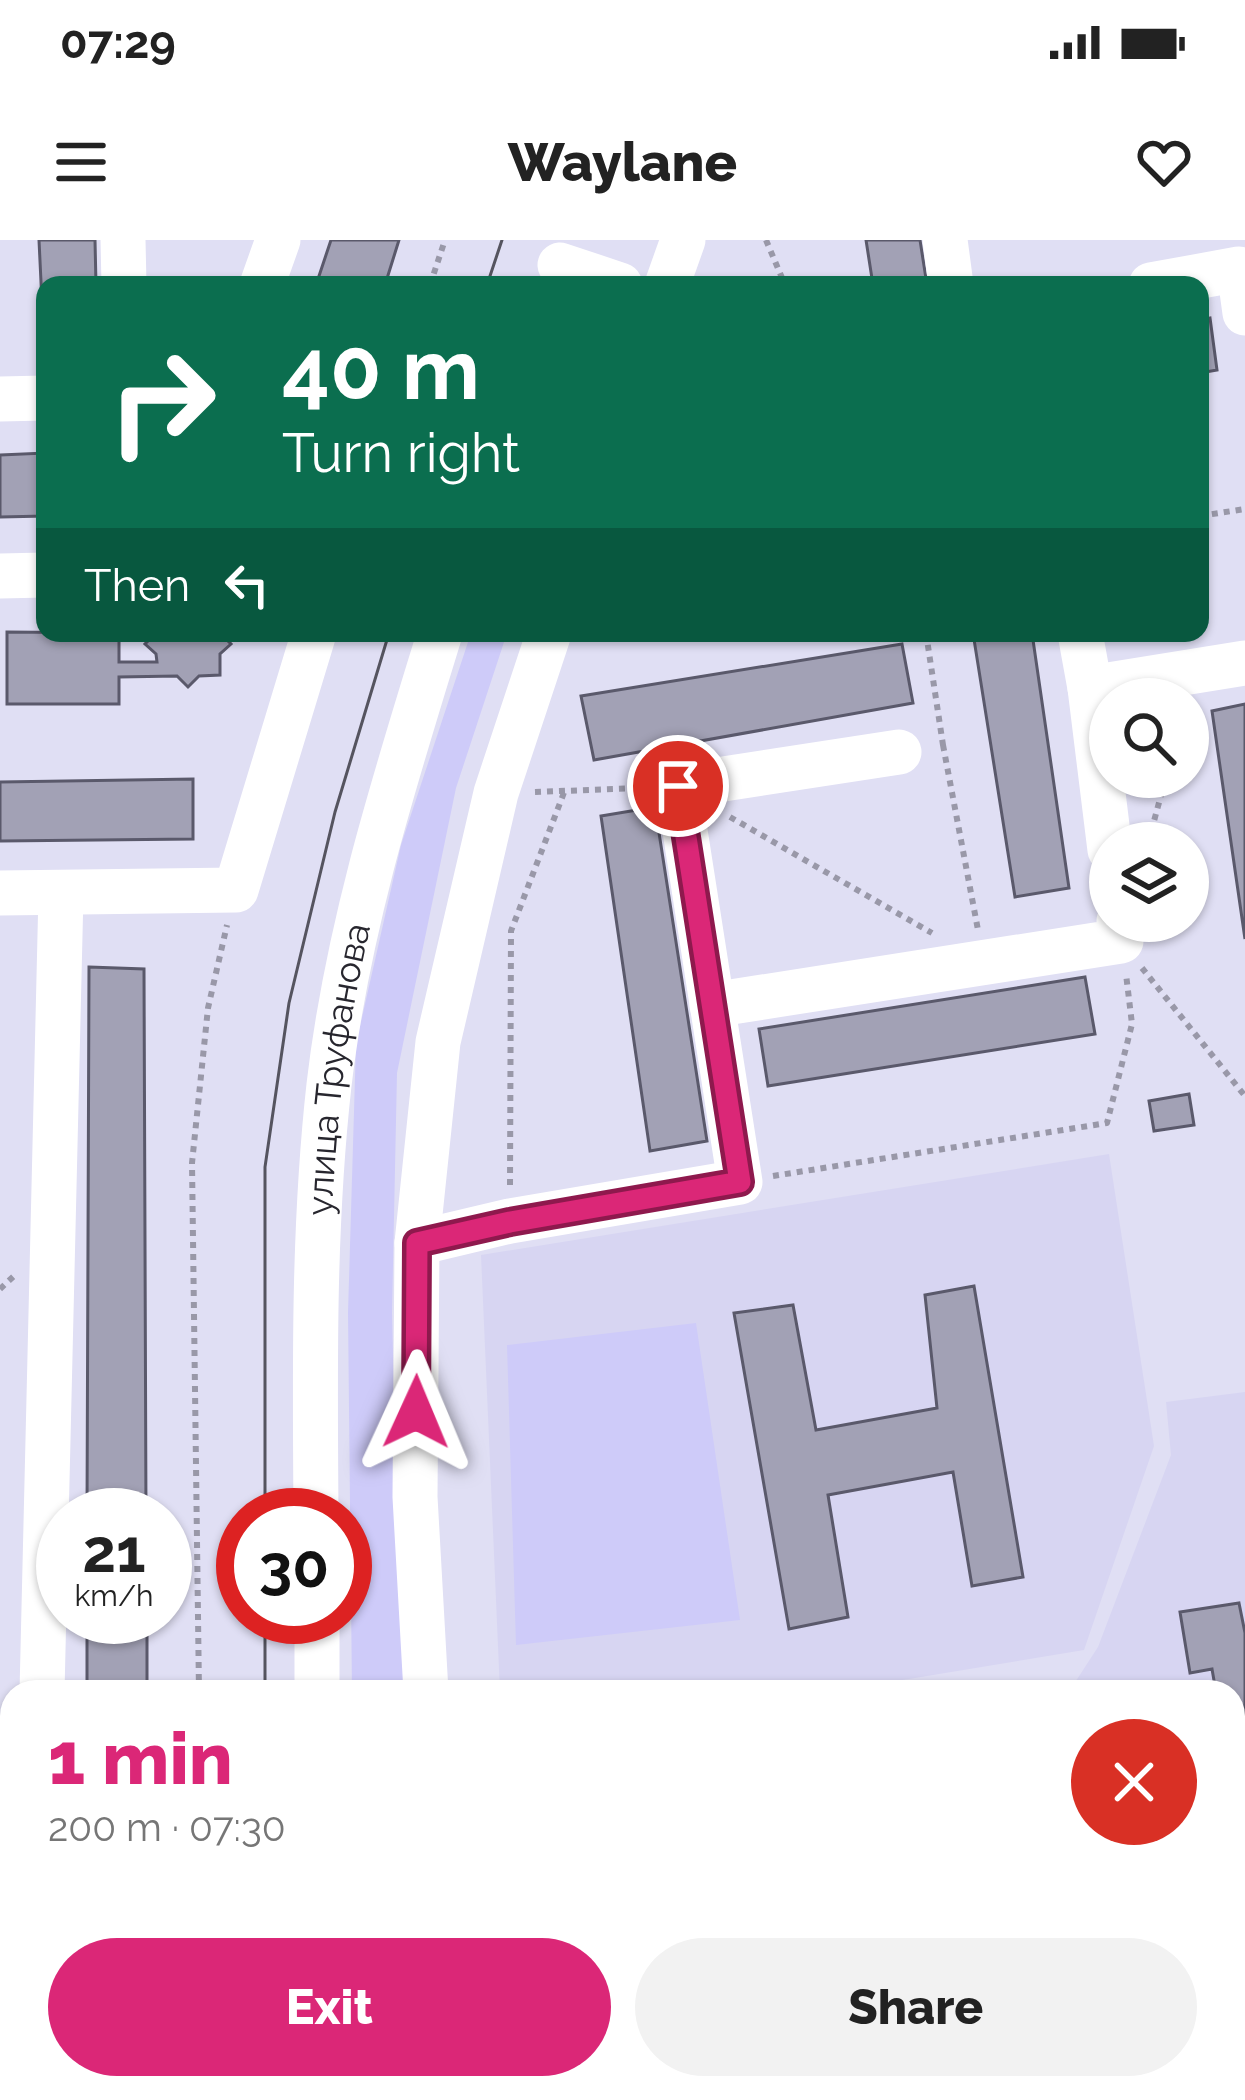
<!DOCTYPE html>
<html lang="en">
<head>
<meta charset="utf-8">
<style>
  body { margin:0; font-family:Raleway,sans-serif; background:#f2f2f2; color:#222; height:100vh; display:flex; flex-direction:column; font-size:45px; white-space:nowrap }
  * { box-sizing:border-box; margin:0 }
  p { font-size:39px; color:#767676 }
  .icon { flex:none; width:66px; height:66px; fill:none; stroke:currentColor; stroke-width:2; stroke-linecap:round; stroke-linejoin:round }
  .map { position:relative; flex:1; overflow:hidden }
  .sheet { position:absolute; left:0px; top:1440px; width:1245px; height:420px; display:flex; flex-direction:column; background:#fff; border-radius:36px 36px 0 0; box-shadow:0 3px 9px #0004 }
  .sheet>* { flex:none }
  .top-card { position:absolute; left:36px; top:36px; width:1173px; height:366px; border-radius:24px; box-shadow:0 3px 9px #0004; background:#0b6e4f; color:#fff; overflow:hidden }
  .controls { position:absolute; left:1089px; top:438px; display:grid; gap:24px }
  .controls a { display:grid; place-items:center; width:120px; height:120px; border-radius:50%; background:#fff; box-shadow:0 3px 9px #0004; font-size:60px }
  .speed { position:absolute; left:36px; top:1248px; display:flex; gap:24px; font-size:60px; font-weight:700; text-align:center }
  .speed>* { display:grid; place-content:center; width:156px; height:156px; border-radius:50%; background:#fff; box-shadow:0 3px 9px #0004; line-height:1 }
  .speed small { font-size:30px; font-weight:400 }
  .speed .limit { border:18px solid #d22; background:#fff; color:#111 }
  .pin { position:absolute; display:grid; place-items:center; width:102px; height:102px; color:#fff; margin:-51px; border:6px solid #fff; border-radius:50%; box-shadow:0 3px 12px #0007 }
  .me { position:absolute; width:132px; margin:-66px; rotate:1deg; stroke-linejoin:round; filter:drop-shadow(0 0 9px #0008) }
  .turn { display:flex; align-items:center; gap:42px; height:252px; padding:0 48px; font-size:54px }
  .turn .icon { width:156px; height:156px; stroke-width:2.5 }
  .turn b { display:block; font-size:84px; line-height:102px }
  .then { display:flex; align-items:center; height:114px; padding:0 48px; background:#0003; gap:24px; font-size:45px }
  .round { display:grid; place-items:center; flex:none; width:126px; height:126px; border-radius:63px; background:#f2f2f2 }
  .head { display:flex; align-items:center; justify-content:space-between; height:204px; padding:0 48px }
  h1 { font-size:72px; font-weight:800; line-height:90px; color:#db2777 }
  .primary-button { display:flex; gap:24px; margin-top:auto; padding:24px 48px }
  .primary-button a { flex:1; height:138px; border-radius:72px; background:#db2777; color:#fff; font-size:48px; font-weight:800; line-height:138px; text-align:center }
  .primary-button a+a { background:#f2f2f2; color:#222 }
  .status { display:flex; justify-content:space-between; align-items:center; height:84px; padding:0 60px; background:#fff; direction:ltr }
  .status svg { height:33px; fill:currentColor }
  header { display:flex; justify-content:space-between; align-items:center; height:156px; padding:0 48px; background:#fff; font-size:54px; font-weight:800 }
  .map>svg:first-child { display:block }
  .built { fill:#d7d5f2 }
  .green { fill:#cecbf9 }
  .building { fill:#a2a1b5; stroke:#5a596b; stroke-width:3 }
  .lines { fill:none; stroke-linecap:round; stroke-linejoin:round }
  .path { stroke:#9998a8; stroke-width:6; stroke-dasharray:6 6; stroke-linecap:butt }
  .minor { stroke:#fff; stroke-width:45 }
  .tram { stroke:#55545f; stroke-width:3 }
  .route-casing { stroke:#8e194d; stroke-width:30 }
  .route { stroke:#db2777; stroke-width:21 }
  .labels { text-anchor:middle; dominant-baseline:central; stroke-width:12; stroke-linejoin:round; paint-order:stroke }
  .street-label { font-size:36px; fill:#27262e; stroke:#edecfe }
</style>
</head>
<body>
<div class="status"><b>07:29</b><svg viewBox="0 0 49 12"><path d="M0 12V9h3v3zM5 12V6h3v6zM10 12V3h3v9zM15 12V0h3v12zM26 1h20v11H26zM47 4h2v5h-2z"/></svg></div>
<header><svg class="icon" aria-label="menu" viewBox="0 0 24 24"><path d="M4 6h16M4 12h16M4 18h16"/></svg>Waylane<svg class="icon" aria-label="heart" viewBox="0 0 24 24"><path d="M12 20l-8-8c-3-5 5-10 8-4 3-6 11-1 8 4z"/></svg></header>
<div class="map">
<svg width="1245" height="1860" viewBox="0 0 1245 1860">
  <rect width="100%" height="100%" fill="#e0dff4"/>
  <!-- built -->
  <path class="built" d="M 1109,914 L 1154,1206 L 1084,1410 L 830,1452 L 500,1452 L 481,1015 Z
    M 1245,1152 L 1245,1662 L 1233,1664 L 1233,1452 L 1045,1452 L 1072,1447 L 1098,1407 L 1171,1215 L 1166,1162 Z"/>
  <!-- green -->
  <path class="green" d="M 471,393 L 507,393 L 456,548 L 397,833 L 392,1073 L 397,1279 L 407,1452 L 352,1452 L 348,1073 L 356,804 L 401,605 Z
    M 696,1083 L 740,1380 L 516,1405 L 507,1105 Z"/>
  <!-- building -->
  <path class="building" d="M 39,0 L 95,0 L 96,45 L 45,45 L 45,126 Z
    M 331,0 L 399,0 L 385,45 L 316,45 Z
    M 866,0 L 920,0 L 927,45 L 873,45 Z
    M 1210,78 L 1217,130 L 1200,133 L 1200,80 Z
    M 45,213 L 45,276 L 0,277 L 0,215 Z
    M 7,392 L 119,393 L 119,422 L 157,422 L 156,414 L 145,404 L 156,393 L 220,393 L 231,404 L 220,414 L 220,435 L 199,436 L 188,447 L 177,436 L 119,437 L 119,464 L 7,464 Z
    M 973,393 L 1032,393 L 1069,648 L 1015,657 Z
    M 902,404 L 913,463 L 594,520 L 581,456 Z
    M 1245,464 L 1245,699 L 1212,471 Z
    M 193,539 L 193,599 L 0,601 L 0,542 Z
    M 655,567 L 707,901 L 650,911 L 601,576 Z
    M 89,727 L 144,729 L 146,1275 L 87,1275 Z
    M 1085,737 L 1095,794 L 768,846 L 759,789 Z
    M 1189,854 L 1194,885 L 1154,891 L 1149,861 Z
    M 974,1046 L 1023,1337 L 972,1346 L 953,1232 L 828,1255 L 848,1377 L 789,1389 L 734,1073 L 793,1065 L 816,1190 L 937,1168 L 925,1055 Z
    M 1239,1363 L 1245,1393 L 1245,1526 L 1233,1528 L 1233,1452 L 1216,1452 L 1212,1429 L 1190,1433 L 1180,1372 Z
    M 87,1377 L 147,1377 L 147,1452 L 87,1452 Z
    M 0,1541 L 12,1541 L 12,1607 L 0,1607 Z
    M 0,1680 L 12,1680 L 12,1736 L 0,1736 Z
    M 1245,1768 L 1245,1828 L 1233,1830 L 1233,1770 Z
    M 0,1844 L 12,1844 L 12,1848 L 159,1848 L 159,1860 L 0,1860 Z
    M 718,1848 L 815,1848 L 817,1860 L 720,1860 Z"/>
  <g class="lines">
    <!-- path -->
    <path class="path" d="M 766,0 L 785,45
      M 430,45 L 445,0
      M 1200,276 L 1245,269
      M 926,393 L 943,505 L 940,505
      M 943,505 L 978,690
      M 535,552 L 641,548
      M 730,577 L 932,693
      M 1148,603 L 1166,537
      M 1142,728 L 1245,856
      M 773,936 L 1107,883 L 1132,784 L 1126,734
      M 510,945 L 511,691 L 565,550
      M 0,1049 L 15,1035
      M 199,1452 L 192,923 L 208,768 L 227,685"/>
    <!-- minor -->
    <g class="minor">
      <path d="M 123,0 L 124,45"/>
      <path d="M 945,0 L 951,45"/>
      <path d="M 560,25 L 620,45"/>
      <path d="M 262,45 L 278,0"/>
      <path d="M 667,45 L 683,0"/>
      <path d="M 1151,45 L 1239,29 L 1245,73"/>
      <path d="M 0,159 L 45,158"/>
      <path d="M 0,336 L 45,335"/>
      <path d="M 1080,393 L 1090,448"/>
      <path d="M 1110,610 L 1090,448 L 1245,423"/>
      <path d="M 0,653 L 236,650 L 314,393"/>
      <path d="M 712,765 L 1121,701 L 1119,681"/>
      <path d="M 417,1003 L 510,981 L 740,942 L 678,546 L 899,512"/>
      <path id="s1" d="M 316,1275 C 315,1132 313,988 329,845 C 347,690 394,542 440,393"/>
      <path d="M 317,1377 L 317,1452"/>
      <path d="M 42,1452 L 61,653"/>
      <path d="M 426,1452 L 415,1257 L 417,1003 L 438,802 L 496,553 L 549,393"/>
      <path d="M 0,1507 L 12,1507"/>
      <path d="M 0,1651 L 12,1651"/>
      <path d="M 203,1848 L 203,1860"/>
      <path d="M 321,1848 L 321,1860"/>
      <path d="M 476,1848 L 477,1860"/>
      <path d="M 637,1848 L 639,1860"/>
      <path d="M 862,1848 L 864,1860"/>
      <path d="M 1010,1848 L 1012,1860"/>
      <path d="M 1243,1860 L 1245,1860"/>
    </g>
    <!-- tram -->
    <path class="tram" d="M 487,45 L 502,0
      M 265,1275 L 265,927 L 289,763 L 335,572 L 389,393
      M 265,1377 L 265,1452
      M 267,1848 L 267,1860"/>
  </g>
  <g class="lines">
    <!-- route casing -->
    <g class="route-casing">
      <path id="route" d="M 416,1172 L 417,1003 L 510,982 L 740,942 L 678,546"/>
    </g>
    <!-- route -->
    <use href="#route" class="route"/>
  </g>
  <g class="labels">
    <!-- street labels -->
    <g class="street-label">
      <text stroke="none"><textPath href="#s1" startOffset="447">улица Труфанова</textPath></text>
    </g>
  </g>
</svg>
<div class="controls">
<a><svg class="icon" aria-label="search" viewBox="0 0 24 24"><circle cx="10" cy="10" r="6"/><path d="M15 15l6 6"/></svg></a>
<a><svg class="icon" aria-label="layers" viewBox="0 0 24 24"><path d="M12 4l9 5-9 5-9-5zM3 14l9 5 9-5"/></svg></a>
</div>
<div class="speed"><div>21<small>km/h</small></div><div class="limit">30</div></div>
<div class="pin" style="left:678px;top:546px;background:#d93025"><svg class="icon" aria-label="arrive" viewBox="0 0 24 24"><path d="M6 21V4h12l-3 4 3 4H6"/></svg></div>
<svg class="me" style="left:416px;top:1172px" viewBox="-20 -20 40 40"><path d="M0-17L14 15 0 8-14 15z" fill="#db2777" stroke="#fff" stroke-width="4"/></svg>
<div class="top-card">
<div class="turn"><svg class="icon" aria-label="right" viewBox="0 0 24 24"><path d="M7 20v-9h11M14 6l5 5-5 5"/></svg><div><b>40 m</b>Turn right</div></div>
<div class="then">Then<svg class="icon" aria-label="left" viewBox="0 0 24 24"><path d="M17 20v-9H6M10 6l-5 5 5 5"/></svg></div>
</div>
<section class="sheet">
<div class="head"><div><h1>1 min</h1><p>200 m · 07:30</p></div><a class="round" style="background:#d93025;color:#fff"><svg class="icon" aria-label="close" viewBox="0 0 24 24"><path d="M6 6l12 12M18 6L6 18"/></svg></a></div>
<div class="primary-button"><a>Exit</a><a>Share</a></div>
</section>
</div>
</body>
</html>
